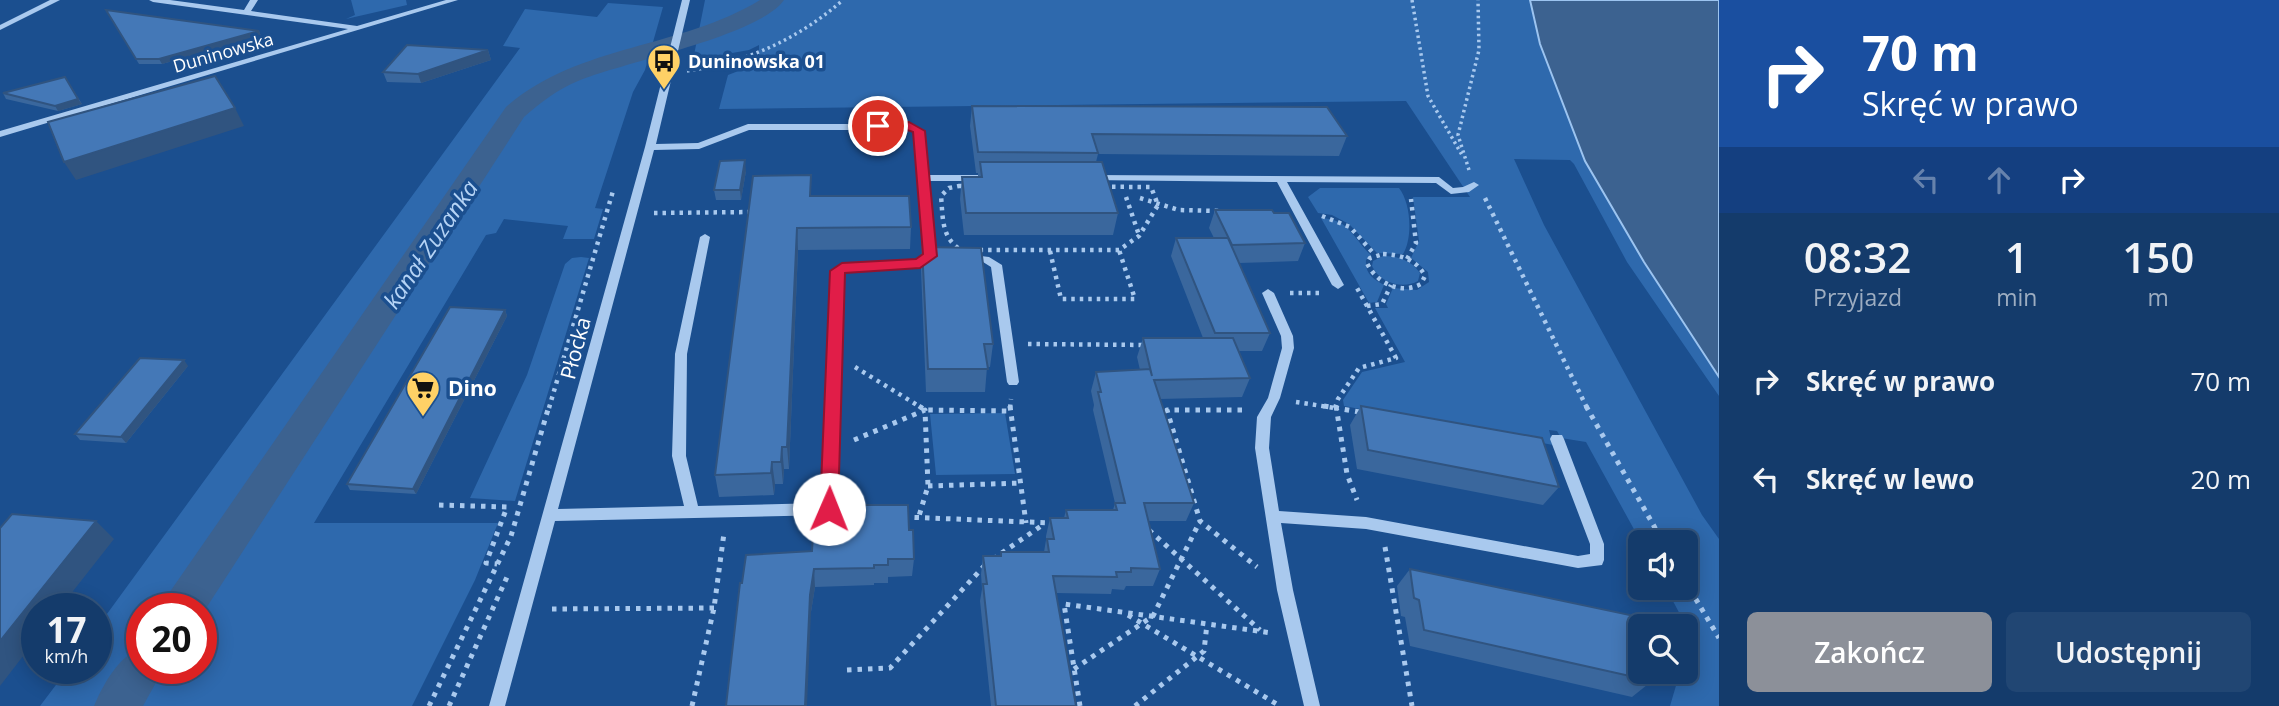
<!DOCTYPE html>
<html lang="pl">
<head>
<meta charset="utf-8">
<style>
  body { margin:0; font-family:"Open Sans",sans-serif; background:#214673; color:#f1f3f6; height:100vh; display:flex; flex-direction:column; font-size:26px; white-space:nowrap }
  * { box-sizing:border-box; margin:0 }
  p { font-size:23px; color:#9dadc1 }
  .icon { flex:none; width:38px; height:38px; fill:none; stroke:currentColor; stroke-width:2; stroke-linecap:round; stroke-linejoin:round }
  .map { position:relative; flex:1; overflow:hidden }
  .panel { display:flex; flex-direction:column; background:#143b6b; width:560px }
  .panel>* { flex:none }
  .top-card { background:#1a4fa0; color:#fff; overflow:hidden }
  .buttons { position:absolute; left:1628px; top:530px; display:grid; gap:14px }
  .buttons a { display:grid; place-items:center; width:70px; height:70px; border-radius:10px; background:#143b6b; box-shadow:0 4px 18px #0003,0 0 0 2px #33557e; font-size:35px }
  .speed { position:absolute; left:21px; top:593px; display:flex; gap:14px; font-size:35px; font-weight:700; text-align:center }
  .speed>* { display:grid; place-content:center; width:91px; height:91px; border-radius:50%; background:#143b6b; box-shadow:0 4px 18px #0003,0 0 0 2px #33557e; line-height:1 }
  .speed small { font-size:18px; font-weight:400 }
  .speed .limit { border:10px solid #d22; background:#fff; color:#111 }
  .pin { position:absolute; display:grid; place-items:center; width:60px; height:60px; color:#fff; margin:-30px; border:4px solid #fff; border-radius:50%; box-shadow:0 2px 7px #0007 }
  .me { position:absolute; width:77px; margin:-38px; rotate:1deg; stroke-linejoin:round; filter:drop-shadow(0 0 5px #0008) }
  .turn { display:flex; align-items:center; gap:24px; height:147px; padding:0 28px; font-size:32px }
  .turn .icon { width:91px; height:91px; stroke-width:2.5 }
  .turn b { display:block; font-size:49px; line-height:60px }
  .lanes { display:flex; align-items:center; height:66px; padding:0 28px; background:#0003; justify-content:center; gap:35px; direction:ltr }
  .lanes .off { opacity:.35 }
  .eta { display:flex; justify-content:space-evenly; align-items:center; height:119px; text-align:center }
  .eta b { font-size:42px; font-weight:600; line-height:49px }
  .primary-button { display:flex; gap:14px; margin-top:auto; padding:14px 28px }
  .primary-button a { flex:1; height:80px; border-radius:10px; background:#8c9099; color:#fff; font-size:28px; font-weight:600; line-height:80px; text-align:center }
  .primary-button a+a { background:#214673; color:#f1f3f6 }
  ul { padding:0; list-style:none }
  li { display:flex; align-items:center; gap:21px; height:98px; padding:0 28px }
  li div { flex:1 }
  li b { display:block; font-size:26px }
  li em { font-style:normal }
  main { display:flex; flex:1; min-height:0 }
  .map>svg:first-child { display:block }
  .green { fill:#2e69ad; fill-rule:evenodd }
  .water { fill:#3c6290; stroke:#9cc4f0; stroke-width:2 }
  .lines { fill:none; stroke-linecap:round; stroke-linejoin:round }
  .canal { fill:#3c6290; fill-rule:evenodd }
  .path-far2 { stroke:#a9c9ee; stroke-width:3.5; stroke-dasharray:2.5 3.5; stroke-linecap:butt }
  .path-far1 { stroke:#a9c9ee; stroke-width:4.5; stroke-dasharray:3.5 5; stroke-linecap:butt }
  .path { stroke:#a9c9ee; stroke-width:5; stroke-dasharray:4.5 6; stroke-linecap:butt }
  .minor { fill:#a9c9ee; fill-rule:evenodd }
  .wall { fill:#3a679d }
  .shaded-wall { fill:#305480 }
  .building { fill:#4478b7; stroke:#305480; stroke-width:2 }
  .route { fill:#e11d48; stroke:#92132f; stroke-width:2 }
  .labels { text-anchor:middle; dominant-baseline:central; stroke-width:7; stroke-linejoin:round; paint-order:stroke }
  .far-street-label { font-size:18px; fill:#fff; stroke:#1b4f8f }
  .far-poi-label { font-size:18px; font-weight:bold; fill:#fff; stroke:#1b4f8f; text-anchor:start }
  .street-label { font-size:21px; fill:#fff; stroke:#1b4f8f }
  .poi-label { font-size:21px; font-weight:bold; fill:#fff; stroke:#1b4f8f; text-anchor:start }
  .water-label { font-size:23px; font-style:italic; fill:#b5d3f5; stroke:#1b4f8f }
</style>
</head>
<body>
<main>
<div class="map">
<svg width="1719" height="706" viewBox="0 0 1719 706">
  <rect width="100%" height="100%" fill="#1b4f8f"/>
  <!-- green -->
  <path class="green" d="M 351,0 L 406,0 L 407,5 L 346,19 L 355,15 Z
    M 705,0 L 1719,0 L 1719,396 L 1627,262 L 1574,164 L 1570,160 L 1514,159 L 1544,225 L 1702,515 L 1719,539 L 1719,706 L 1670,706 L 1680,672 L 1685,672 L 1685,655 L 1691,635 L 1666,588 L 1685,588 L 1685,542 L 1641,542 L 1586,442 L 1561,438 L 1557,431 L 1549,430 L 1553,445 L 1344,406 L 1343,400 L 1362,372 L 1405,362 L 1375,308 L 1388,308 L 1386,304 L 1393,288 L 1417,290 L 1429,282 L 1428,272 L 1411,258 L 1419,241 L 1413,197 L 1470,197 L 1406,101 L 719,109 L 728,75 L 759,63 L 759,45 L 749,50 L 693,60 Z
    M 608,3 L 663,7 L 645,70 L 633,92 L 595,208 L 603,209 L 594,239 L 563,239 L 568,226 L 504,219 L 496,233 L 486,235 L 314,523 L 498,523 L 475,580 L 412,706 L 40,706 L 68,669 L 96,668 L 96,629 L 520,48 L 503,46 L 525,9 L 597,17 ZM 142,609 L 201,609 L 201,668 L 142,668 Z
    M 1320,188 L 1399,188 C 1411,203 1413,238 1403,254 L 1377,253 L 1349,224 L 1332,215 L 1318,213 L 1308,197 Z
    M 1321,218 C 1350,219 1353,239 1371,255 L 1366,260 C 1365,274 1373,279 1384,285 L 1377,302 L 1369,303 Z
    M 1383,256 C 1398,256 1411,260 1420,273 L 1418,281 C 1402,290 1379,282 1372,266 L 1373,261 Z
    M 581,257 L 589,258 L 515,501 L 470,498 L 527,375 L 565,264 L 572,258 Z
    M 1005,413 L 1015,474 L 936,475 L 930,414 Z"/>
  <!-- water -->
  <path class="water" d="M 1530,0 L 1719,0 L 1719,377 L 1644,262 L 1585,161 L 1540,44 Z"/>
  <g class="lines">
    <!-- canal -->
    <path class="canal" d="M 760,0 L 784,0 C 759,36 623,62 578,81 C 558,89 541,102 524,117 L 201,616 L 201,609 L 161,609 L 167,596 L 506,107 C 578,44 680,49 760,0 Z
      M 142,647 L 142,668 L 164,668 L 143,706 L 94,706 C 104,683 118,657 142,647 Z"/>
    <!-- path-far2 -->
    <path class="path-far2" d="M 1412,0 L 1428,96 L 1462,155
      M 687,71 C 747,62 797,40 843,0
      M 1469,170 L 1458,135 L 1479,50 L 1478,0"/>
    <!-- path-far1 -->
    <path class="path-far1" d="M 959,186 L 1151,187 L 1158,205 L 1139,236 L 1119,250 L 961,250 C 941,238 943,217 941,196 L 949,188 Z
      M 1126,197 L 1139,235
      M 1140,198 L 1179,210 L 1220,211
      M 1485,198 L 1587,408
      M 654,213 L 754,212
      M 1322,216 L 1350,227 L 1375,255
      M 1050,251 L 1061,299 L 1135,299 L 1119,250
      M 1383,254 C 1401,255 1416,259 1425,276 L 1421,284 C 1401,295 1376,283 1367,263 L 1370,258 Z
      M 1407,259 L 1416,243 L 1411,199
      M 1290,293 L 1320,293
      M 1367,306 L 1382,304 L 1391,285
      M 1028,344 L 1146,345
      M 855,367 L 922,408
      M 1296,402 L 1335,408
      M 549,408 L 613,191
      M 1010,408 L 1011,399
      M 1335,408 L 1338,399 L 1359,368 L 1396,358 L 1357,288"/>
    <!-- path -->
    <path class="path" d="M 919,406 L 925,410 L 1010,411
      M 1010,406 L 1026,523
      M 1324,406 L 1360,412
      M 1336,406 L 1347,474 L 1357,500
      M 1586,406 L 1663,542
      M 1242,410 L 1167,410 L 1200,521 L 1257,567
      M 854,440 L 925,410 L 928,486 L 919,516
      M 928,486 L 1021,483
      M 439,505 L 507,507 L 486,563 L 497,564
      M 904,517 L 1053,523
      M 1149,530 L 1260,630
      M 1385,547 L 1412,706
      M 993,559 L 1044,524
      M 1685,581 L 1719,638
      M 552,609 L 714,608
      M 1128,615 L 1280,706
      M 1074,669 L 1153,616 L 1200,521
      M 847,670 L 890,668 L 986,564
      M 429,706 L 511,536 L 549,406
      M 449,706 L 507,577
      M 692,706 L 714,608 L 724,533
      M 1080,706 L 1064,604 L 1272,633
      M 1135,706 L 1204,651 L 1207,624"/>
    <!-- minor -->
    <path class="minor" d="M 50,0 L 60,0 L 0,30 L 0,25 Z
      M 149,0 L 170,0 L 244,10 L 250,0 L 258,0 L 251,11 L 357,26 L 446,0 L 458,0 L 0,137 L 0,131 L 348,29 L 153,2 Z
      M 682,0 L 690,0 L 656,144 L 698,143 L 748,124 L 913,124 L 924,131 L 928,175 L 979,175 L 984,178 L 979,181 L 928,181 L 935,255 L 920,267 L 843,273 L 836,509 L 834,513 L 829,515 L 555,521 L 505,706 L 489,706 L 645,147 ZM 749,130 L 911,130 L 914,132 L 924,254 L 917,260 L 842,264 L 831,271 L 822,503 L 698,506 L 686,456 L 687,354 L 710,237 L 705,234 L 700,237 L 675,354 L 672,456 L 684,506 L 558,509 L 654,150 L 699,149 Z
      M 1091,175 L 1439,177 L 1453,188 L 1463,187 L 1474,182 L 1479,185 L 1469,192 L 1451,194 L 1436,183 L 1287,182 L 1344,285 L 1338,289 L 1332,285 L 1277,182 L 1087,180 L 1087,176 Z
      M 965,254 L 989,257 L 1002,265 L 1019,382 L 1017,385 L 1009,385 L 1007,382 L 991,267 L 983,262 L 961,260 L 959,258 Z
      M 1268,289 L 1274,293 L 1293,336 L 1294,348 L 1280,398 L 1271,417 L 1269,448 L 1279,511 L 1366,517 L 1578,556 L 1590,554 L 1590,544 L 1550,439 L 1552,435 L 1562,435 L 1564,439 L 1604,544 L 1604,560 L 1602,565 L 1578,568 L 1366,529 L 1281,523 L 1293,590 L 1320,706 L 1304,706 L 1277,590 L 1255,448 L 1257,417 L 1268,398 L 1282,348 L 1281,336 L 1262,293 Z"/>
  </g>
  <!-- wall -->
  <path class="wall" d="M 106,10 L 259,31 L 261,36 L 162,64 L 139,64 Z
    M 488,50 L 491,60 L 421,83 L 387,82 L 383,72 Z
    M 65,77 L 82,104 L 58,111 L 6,99 L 3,93 Z
    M 972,106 L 1347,136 L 1339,156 L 1098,154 L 1096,162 L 1118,213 L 1113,235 L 964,235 L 960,199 L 962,177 L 978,177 L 978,173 L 976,173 L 970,126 Z
    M 746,171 L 741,200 L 716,200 L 714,190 Z
    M 753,176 L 812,196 L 911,227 L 910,249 L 798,250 L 789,469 L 784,469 L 783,484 L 775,484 L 774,495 L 719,497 L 715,475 Z
    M 1215,210 L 1274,213 L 1305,243 L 1298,261 L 1239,263 L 1270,333 L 1262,351 L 1239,351 L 1250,378 L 1242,397 L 1160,399 L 1194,503 L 1186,521 L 1148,521 L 1160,569 L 1153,586 L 1126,586 L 1124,590 L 1112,589 L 1111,594 L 1056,593 L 1076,706 L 991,706 L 980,601 L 982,589 L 981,574 L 983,556 L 1000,556 L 1001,552 L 1044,552 L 1046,540 L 1046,536 L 1050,518 L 1064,518 L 1066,510 L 1113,510 L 1115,503 L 1093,410 L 1094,405 L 1091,391 L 1096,372 L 1140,370 L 1137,357 L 1143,338 L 1203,338 L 1171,256 L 1176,238 L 1214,238 L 1209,228 Z
    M 922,247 L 993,344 L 990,367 L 987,367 L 985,392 L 926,392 L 921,270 Z
    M 505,310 L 507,316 L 416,494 L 350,490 L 347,484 Z
    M 188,366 L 126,443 L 80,440 L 75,434 Z
    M 1361,406 L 1559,487 L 1543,505 L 1357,469 L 1350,425 Z
    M 909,530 L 914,559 L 912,576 L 888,577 L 888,583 L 874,583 L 874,585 L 815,587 L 811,612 L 742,583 L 812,551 Z
    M 1410,569 L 1652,681 L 1632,697 L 1410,646 L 1405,617 L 1401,616 L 1397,586 Z"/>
  <!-- shaded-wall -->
  <path class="shaded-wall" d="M 259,31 L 261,36 L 162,64 L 159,59 Z
    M 488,50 L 491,60 L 421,83 L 418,74 Z
    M 78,99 L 82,104 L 58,111 L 55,106 Z
    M 235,108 L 244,126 L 76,180 L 64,162 Z
    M 745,160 L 746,171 L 741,200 L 740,190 Z
    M 797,228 L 798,250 L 789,469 L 787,447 Z
    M 505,310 L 507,316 L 416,494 L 413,489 Z
    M 184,360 L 188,366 L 126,443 L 121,437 Z
    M 782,447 L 784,469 L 783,484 L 781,462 Z
    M 772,462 L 775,484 L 774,495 L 771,473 Z
    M 96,521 L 114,539 L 59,609 L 37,609 L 37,638 L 0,686 L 0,641 Z
    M 814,569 L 815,587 L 811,612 L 807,706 L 805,706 L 810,595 Z"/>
  <!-- building -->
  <path class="building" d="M 106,10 L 259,31 L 159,59 L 136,59 Z
    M 407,45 L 488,50 L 418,74 L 383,72 Z
    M 215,76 L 235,108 L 64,162 L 48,122 Z
    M 65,77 L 78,99 L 55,106 L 3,93 Z
    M 972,106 L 1327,107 L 1347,136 L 1092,134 L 1098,153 L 978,152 Z
    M 745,160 L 740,190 L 714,190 L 720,161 Z
    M 980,162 L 1102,162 L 1118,213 L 966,213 L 962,177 L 982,177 Z
    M 811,175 L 810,196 L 909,196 L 911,227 L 797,228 L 787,447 L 782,447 L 781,462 L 772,462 L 771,473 L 715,475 L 753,176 Z
    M 1215,210 L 1272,210 L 1274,213 L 1289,213 L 1305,243 L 1232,245 Z
    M 1176,238 L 1228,238 L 1270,333 L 1215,333 Z
    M 922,247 L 981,248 L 993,344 L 984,344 L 988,369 L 928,369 Z
    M 450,307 L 505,310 L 413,489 L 347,484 Z
    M 1143,338 L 1233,338 L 1250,378 L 1154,380 L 1194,503 L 1144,503 L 1160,569 L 1131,568 L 1131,572 L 1116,572 L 1117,577 L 1053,576 L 1076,706 L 996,706 L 983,584 L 987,584 L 983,556 L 1001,556 L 1001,552 L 1049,552 L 1047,539 L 1054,539 L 1050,518 L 1068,518 L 1066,510 L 1117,510 L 1115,503 L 1125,503 L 1098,392 L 1101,392 L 1096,372 L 1150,369 L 1152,376 Z
    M 140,358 L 184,360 L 121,437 L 75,434 Z
    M 1361,406 L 1542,438 L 1559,487 L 1368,450 Z
    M 838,505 L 908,505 L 909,530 L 913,530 L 914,559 L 888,559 L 888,565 L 874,565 L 874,568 L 814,569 L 810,595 L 805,706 L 726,706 L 740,583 L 742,583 L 746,555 L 812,551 L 813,534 L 820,534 L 820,514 L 838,514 Z
    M 12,514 L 96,521 L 0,641 L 0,528 Z
    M 1410,569 L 1630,615 L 1640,643 L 1640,672 L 1649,672 L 1652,681 L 1424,630 L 1419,600 L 1414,598 Z"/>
  <!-- route -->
  <path class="route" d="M 909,122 L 925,131 L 937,256 L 920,268 L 845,273 L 838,509 L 836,515 L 829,517 L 822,515 L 820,509 L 830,271 L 842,263 L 916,259 L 923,254 L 913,132 C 900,126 884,134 872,126 L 878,123 Z"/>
  <!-- icons -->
  <defs>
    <g id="bus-pin" transform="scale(1.75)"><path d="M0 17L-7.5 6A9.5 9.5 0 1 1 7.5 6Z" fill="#ffd166" stroke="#1b4f8f"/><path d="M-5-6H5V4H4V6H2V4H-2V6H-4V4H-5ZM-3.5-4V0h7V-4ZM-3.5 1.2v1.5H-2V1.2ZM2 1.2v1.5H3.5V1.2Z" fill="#111"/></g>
    <g id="supermarket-pin" transform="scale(1.75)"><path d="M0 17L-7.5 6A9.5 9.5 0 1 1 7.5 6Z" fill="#ffd166" stroke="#1b4f8f"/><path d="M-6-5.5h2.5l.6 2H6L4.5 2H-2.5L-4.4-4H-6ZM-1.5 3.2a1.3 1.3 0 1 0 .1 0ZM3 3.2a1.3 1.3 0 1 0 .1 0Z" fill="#111"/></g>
  </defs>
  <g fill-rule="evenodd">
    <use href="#bus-pin" x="664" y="61"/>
    <use href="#supermarket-pin" x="423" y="388"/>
  </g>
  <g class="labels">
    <!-- far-street labels -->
    <g class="far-street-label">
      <text transform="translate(223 52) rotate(-16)">Duninowska</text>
    </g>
    <!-- far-poi labels -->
    <g class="far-poi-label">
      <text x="688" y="61">Duninowska 01</text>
    </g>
    <!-- street labels -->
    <g class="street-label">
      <text transform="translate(575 348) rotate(-75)">Płocka</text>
    </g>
    <!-- poi labels -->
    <g class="poi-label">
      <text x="448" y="388">Dino</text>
    </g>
    <!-- water labels -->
    <g class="water-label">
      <text transform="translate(430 244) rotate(-56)">kanał Zuzanka</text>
    </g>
  </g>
</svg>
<div class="buttons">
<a><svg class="icon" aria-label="sound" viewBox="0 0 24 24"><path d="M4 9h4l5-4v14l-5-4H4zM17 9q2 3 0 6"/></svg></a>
<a><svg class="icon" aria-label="search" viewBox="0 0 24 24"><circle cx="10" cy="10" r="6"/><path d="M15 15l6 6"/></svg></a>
</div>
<div class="speed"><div>17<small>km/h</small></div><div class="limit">20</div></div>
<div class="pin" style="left:878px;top:126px;background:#d93025"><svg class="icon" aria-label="arrive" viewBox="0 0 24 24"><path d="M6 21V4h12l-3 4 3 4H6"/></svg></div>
<svg class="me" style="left:829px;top:509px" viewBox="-20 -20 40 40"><circle r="19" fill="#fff"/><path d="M0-13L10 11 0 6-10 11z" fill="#e11d48"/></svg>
</div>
<section class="panel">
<div class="top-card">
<div class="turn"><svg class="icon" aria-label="right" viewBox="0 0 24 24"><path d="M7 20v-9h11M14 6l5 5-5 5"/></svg><div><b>70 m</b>Skręć w prawo</div></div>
<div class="lanes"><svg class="icon off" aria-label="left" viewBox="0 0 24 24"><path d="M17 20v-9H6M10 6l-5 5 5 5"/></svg><svg class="icon off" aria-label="ahead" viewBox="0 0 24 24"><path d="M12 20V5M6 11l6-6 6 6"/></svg><svg class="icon" aria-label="right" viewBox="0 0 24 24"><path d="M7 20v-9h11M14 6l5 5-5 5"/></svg></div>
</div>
<div class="eta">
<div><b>08:32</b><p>Przyjazd</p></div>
<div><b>1</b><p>min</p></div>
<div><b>150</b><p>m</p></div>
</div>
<ul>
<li><svg class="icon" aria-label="right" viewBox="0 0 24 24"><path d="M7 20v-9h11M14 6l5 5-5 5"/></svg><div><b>Skręć w prawo</b></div><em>70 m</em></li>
<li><svg class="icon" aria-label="left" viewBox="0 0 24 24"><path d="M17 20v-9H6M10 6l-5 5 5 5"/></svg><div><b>Skręć w lewo</b></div><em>20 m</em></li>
</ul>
<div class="primary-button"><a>Zakończ</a><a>Udostępnij</a></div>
</section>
</main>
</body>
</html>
